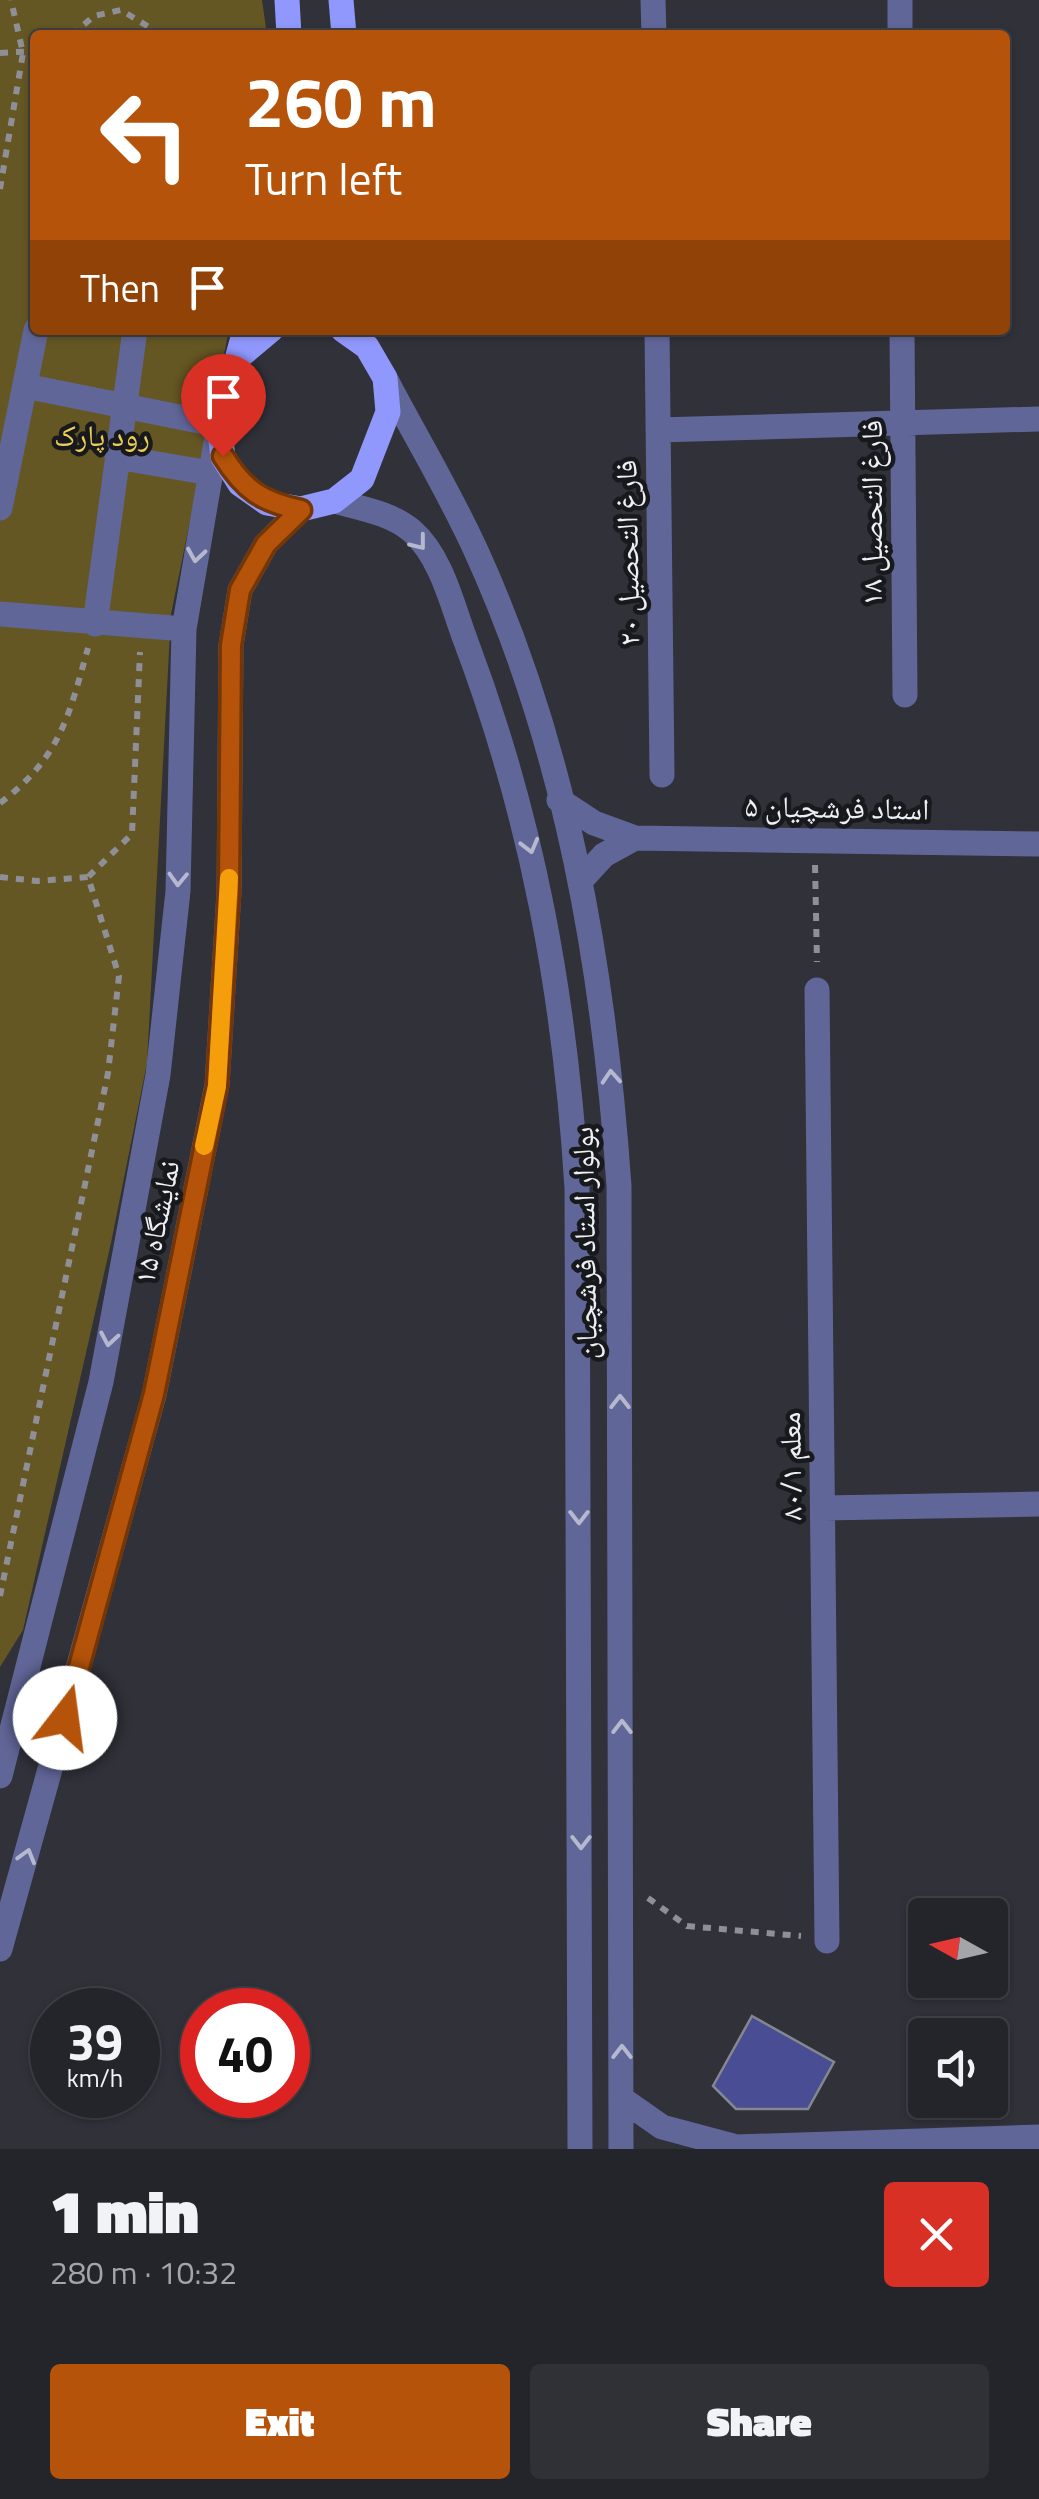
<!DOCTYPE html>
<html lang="en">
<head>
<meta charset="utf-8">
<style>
  body { margin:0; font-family:"Titillium Web","Noto Naskh Arabic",sans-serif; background:#303137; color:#f1f3f6; height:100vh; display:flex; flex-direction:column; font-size:38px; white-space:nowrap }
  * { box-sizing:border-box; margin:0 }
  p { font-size:32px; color:#a3a5a9 }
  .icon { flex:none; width:55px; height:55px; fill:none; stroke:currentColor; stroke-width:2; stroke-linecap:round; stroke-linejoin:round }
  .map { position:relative; height:2149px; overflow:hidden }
  .sheet { display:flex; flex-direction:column; background:#24252b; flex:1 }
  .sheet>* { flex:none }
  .guide { position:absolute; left:30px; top:30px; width:980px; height:305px; border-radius:10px; box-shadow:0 2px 8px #0004,0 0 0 2px #414247; background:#b45309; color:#fff; overflow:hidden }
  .needle { width:65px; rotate:278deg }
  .buttons { position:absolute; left:908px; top:1898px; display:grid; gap:20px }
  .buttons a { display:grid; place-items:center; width:100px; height:100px; border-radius:10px; background:#24252b; box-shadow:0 2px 8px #0004,0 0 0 2px #414247; font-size:50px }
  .speed { position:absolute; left:30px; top:1988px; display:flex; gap:20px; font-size:50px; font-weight:700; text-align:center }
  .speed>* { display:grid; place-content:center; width:130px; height:130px; border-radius:50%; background:#24252b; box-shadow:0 2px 8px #0004,0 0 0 2px #414247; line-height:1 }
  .speed small { font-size:25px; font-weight:400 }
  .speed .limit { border:15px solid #d22; background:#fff; color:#111 }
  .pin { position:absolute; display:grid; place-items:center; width:85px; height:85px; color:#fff; margin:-102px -42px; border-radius:50% 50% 50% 0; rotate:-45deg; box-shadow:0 0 10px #0007 }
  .pin .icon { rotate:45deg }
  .me { position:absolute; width:110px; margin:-55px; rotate:15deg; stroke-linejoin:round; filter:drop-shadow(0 0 8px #0008) }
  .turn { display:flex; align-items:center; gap:35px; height:210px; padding:0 50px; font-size:45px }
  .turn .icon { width:130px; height:130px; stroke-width:2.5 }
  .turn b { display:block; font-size:70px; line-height:85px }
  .then { display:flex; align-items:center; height:95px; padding:0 50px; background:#0003; gap:20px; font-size:38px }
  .round { display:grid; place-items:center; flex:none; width:105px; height:105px; border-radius:10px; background:#303137 }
  .overview { display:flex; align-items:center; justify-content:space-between; height:170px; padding:0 50px }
  h1 { font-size:60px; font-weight:800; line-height:75px }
  .primary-button { display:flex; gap:20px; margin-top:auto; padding:20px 50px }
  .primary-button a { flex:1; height:115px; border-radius:10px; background:#b45309; color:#fff; font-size:40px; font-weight:800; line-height:115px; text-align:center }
  .primary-button a+a { background:#303137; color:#f1f3f6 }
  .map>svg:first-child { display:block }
  .green { fill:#645723 }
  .building { fill:#494d93; stroke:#858790; stroke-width:2.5 }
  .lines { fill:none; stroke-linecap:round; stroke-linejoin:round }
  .path { stroke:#8f9097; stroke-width:6; stroke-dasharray:8 8; stroke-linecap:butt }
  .minor { stroke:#616698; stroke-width:25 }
  .major { stroke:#9098fd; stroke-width:25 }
  .oneway { stroke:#b6b8cf }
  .route-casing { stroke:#753606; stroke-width:25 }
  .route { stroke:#b45309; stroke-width:18 }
  .slow { stroke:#f59e0b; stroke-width:18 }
  .labels { text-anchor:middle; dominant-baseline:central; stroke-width:9; stroke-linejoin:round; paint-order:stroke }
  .park-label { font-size:30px; fill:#edcf56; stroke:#18191d }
  .street-label { font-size:30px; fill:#eeeff4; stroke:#18191d }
</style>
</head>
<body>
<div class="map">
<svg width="1039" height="2149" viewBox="0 0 1039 2149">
  <rect width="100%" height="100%" fill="#303139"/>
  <!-- green -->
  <path class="green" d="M 0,0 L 262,0 L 267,35 L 35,35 L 35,330 L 229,330 L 171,614 L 147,1063 L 111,1243 L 23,1630 L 0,1667 Z"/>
  <!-- building -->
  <path class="building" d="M 752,2016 L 834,2062 L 808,2109 L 736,2109 L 713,2086 Z"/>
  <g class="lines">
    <!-- path -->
    <path class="path" d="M 72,35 L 94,16 L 121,10 L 162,35
      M 0,53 L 35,51
      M 0,189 L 23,53 L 11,0
      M 0,803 C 60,758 69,716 88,648
      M 815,865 L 817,962
      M 0,877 L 37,881 L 88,877
      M 0,1596 L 108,1073 L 119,976 L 88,877 L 132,834 L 140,652
      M 648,1898 L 687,1926 L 801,1936"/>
    <!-- minor -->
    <path class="minor" d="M 653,0 L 654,35
      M 900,0 L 900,35
      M 657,330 L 662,775
      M 902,330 L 905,695
      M 385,378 C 415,436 450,493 477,553 C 567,751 604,970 619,1186 L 621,2149
      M 658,430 L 1039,419
      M 117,457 L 210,473
      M 334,501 C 360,508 391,513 412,531 C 441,556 452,604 465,639 C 533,819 565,996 577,1188 L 580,2149
      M 0,508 L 36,330
      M 0,614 L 184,629
      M 95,624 L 135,330
      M 559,800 L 594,823 L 635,838 L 1039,844
      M 582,879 L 604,855 L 635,838
      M 817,990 L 827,1941
      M 823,1508 L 1039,1504
      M 0,1776 L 101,1382 L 158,1075 L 178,891 L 184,629 L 219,425 L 25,386
      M 0,1949 L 154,1395 L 217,1085 L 229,892 L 231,645 L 240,590 L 266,544 L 301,509
      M 622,2099 L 662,2127 L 737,2147 L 1039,2137"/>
    <!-- major -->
    <path class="major" d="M 287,0 L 289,35
      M 341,0 L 344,35
      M 245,330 L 219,425 L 223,457 L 240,484 L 267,503 L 301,509 L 334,501 L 362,479 L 388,412 L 385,378 L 367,347 L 343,330
      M 240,356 L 271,330"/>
  </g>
  <!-- one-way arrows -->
  <defs><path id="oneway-chevron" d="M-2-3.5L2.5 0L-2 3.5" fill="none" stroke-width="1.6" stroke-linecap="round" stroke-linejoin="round" transform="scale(2.5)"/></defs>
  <g class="oneway">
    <use href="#oneway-chevron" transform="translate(419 543) rotate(52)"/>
    <use href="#oneway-chevron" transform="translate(196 555) rotate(99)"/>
    <use href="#oneway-chevron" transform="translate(530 846) rotate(75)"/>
    <use href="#oneway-chevron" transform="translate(178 879) rotate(92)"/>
    <use href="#oneway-chevron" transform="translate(611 1077) rotate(-94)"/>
    <use href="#oneway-chevron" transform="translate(109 1339) rotate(100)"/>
    <use href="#oneway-chevron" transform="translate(620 1402) rotate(-90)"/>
    <use href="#oneway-chevron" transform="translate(579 1517) rotate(90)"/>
    <use href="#oneway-chevron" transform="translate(622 1727) rotate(-90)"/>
    <use href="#oneway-chevron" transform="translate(581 1842) rotate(90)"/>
    <use href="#oneway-chevron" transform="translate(27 1856) rotate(-74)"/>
    <use href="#oneway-chevron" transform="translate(622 2052) rotate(-90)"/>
  </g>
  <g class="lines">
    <!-- route casing -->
    <g class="route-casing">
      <path id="route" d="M 65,1718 L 154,1394 L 217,1086 L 229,892 L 231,645 L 240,590 L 266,544 L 301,510 C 262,502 244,490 223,456"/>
    </g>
    <!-- route -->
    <use href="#route" class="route"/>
    <!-- slow -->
    <path class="slow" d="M 204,1146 L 217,1086 L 229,878"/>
  </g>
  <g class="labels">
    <!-- park labels -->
    <g class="park-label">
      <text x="102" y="435">رود پارک</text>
    </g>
    <!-- street labels -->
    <g class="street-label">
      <text transform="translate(871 513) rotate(-90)">فارغ التحصیل ۱۸</text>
      <text transform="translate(627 553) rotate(-91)">فارغ التحصیل ۲۰</text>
      <text transform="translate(837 807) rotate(1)">استاد فرشچیان ۵</text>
      <text transform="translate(156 1222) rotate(-78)">نمایشگاه ۱۵</text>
      <text transform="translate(584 1243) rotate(-91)">بولوار استاد فرشچیان</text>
      <text transform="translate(790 1466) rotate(-91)">معلم ۸۰/۱</text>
    </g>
  </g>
</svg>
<div class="buttons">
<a><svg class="needle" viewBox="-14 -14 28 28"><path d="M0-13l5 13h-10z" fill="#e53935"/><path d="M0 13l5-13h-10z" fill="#a3a5a9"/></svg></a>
<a><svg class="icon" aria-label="sound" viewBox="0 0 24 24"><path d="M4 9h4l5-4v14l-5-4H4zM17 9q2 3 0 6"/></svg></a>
</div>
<div class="speed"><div>39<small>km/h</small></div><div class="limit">40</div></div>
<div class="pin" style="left:223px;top:456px;background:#d93025"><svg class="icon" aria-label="arrive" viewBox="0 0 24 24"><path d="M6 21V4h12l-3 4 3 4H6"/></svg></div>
<svg class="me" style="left:65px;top:1718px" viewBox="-20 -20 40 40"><circle r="19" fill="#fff"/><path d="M0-13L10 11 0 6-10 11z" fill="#b45309"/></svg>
<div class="guide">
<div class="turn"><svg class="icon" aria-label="left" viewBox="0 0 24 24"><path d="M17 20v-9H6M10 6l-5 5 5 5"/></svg><div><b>260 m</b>Turn left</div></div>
<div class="then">Then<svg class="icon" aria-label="arrive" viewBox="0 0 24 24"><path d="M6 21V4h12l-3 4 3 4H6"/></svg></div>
</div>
</div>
<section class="sheet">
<div class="overview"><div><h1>1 min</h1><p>280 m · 10:32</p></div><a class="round" style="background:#d93025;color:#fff"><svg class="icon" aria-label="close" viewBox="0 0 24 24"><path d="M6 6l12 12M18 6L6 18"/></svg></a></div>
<div class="primary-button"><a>Exit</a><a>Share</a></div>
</section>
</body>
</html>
